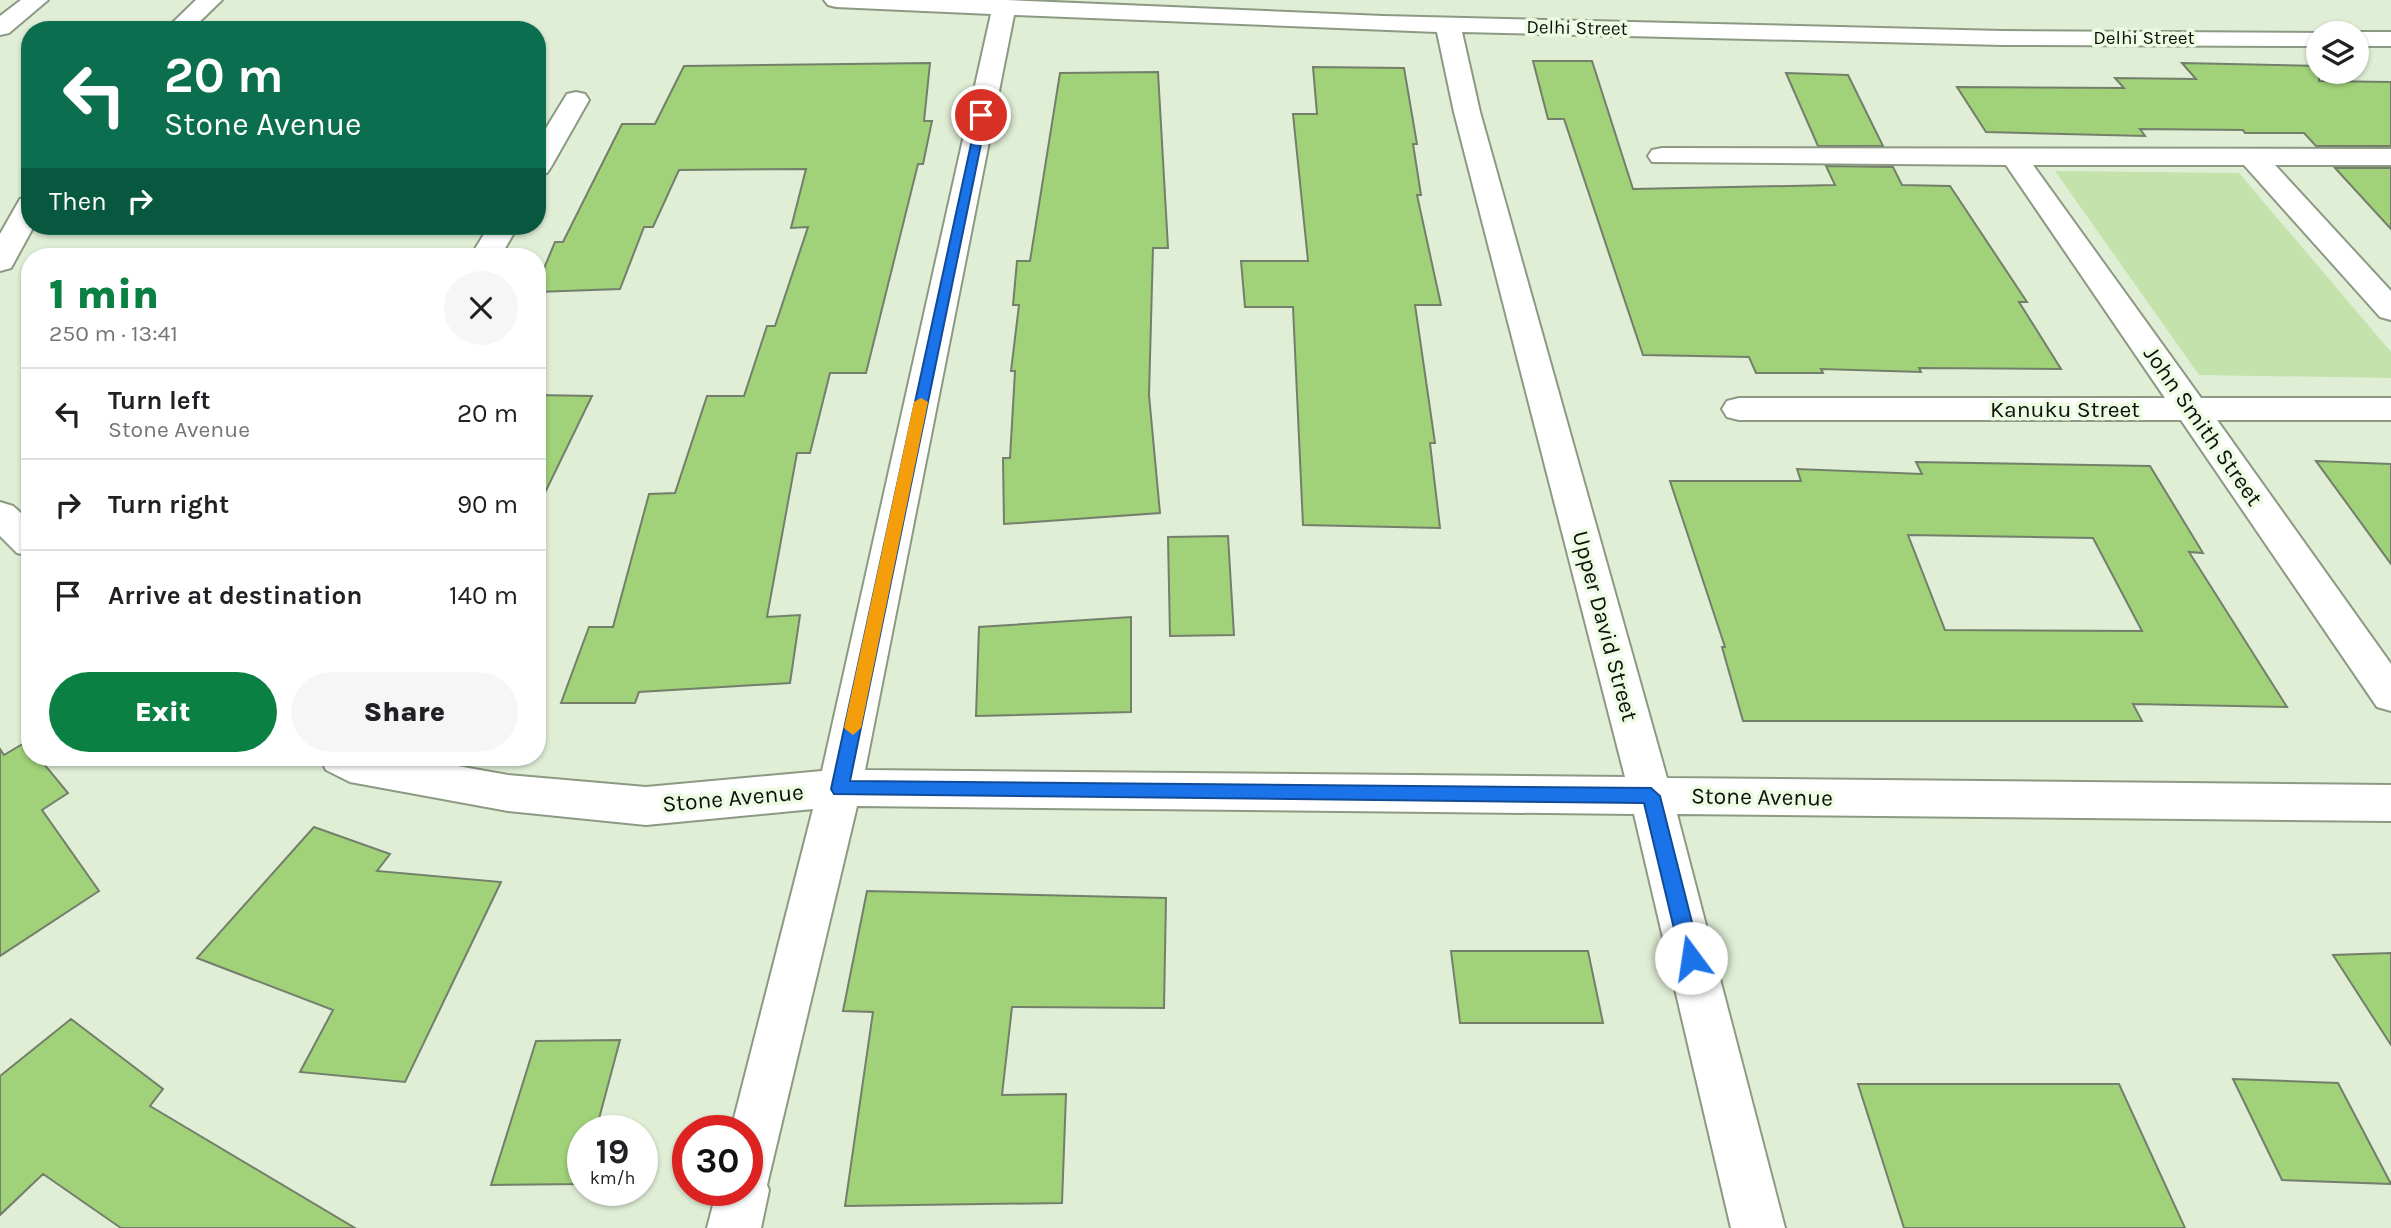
<!DOCTYPE html>
<html lang="en">
<head>
<meta charset="utf-8">
<style>
  body { margin:0; font-family:Karla,sans-serif; background:#f6f6f6; color:#202124; height:100vh; display:flex; flex-direction:column; font-size:26px; white-space:nowrap }
  * { box-sizing:border-box; margin:0 }
  p { font-size:23px; color:#757577 }
  .icon { flex:none; width:38px; height:38px; fill:none; stroke:currentColor; stroke-width:2; stroke-linecap:round; stroke-linejoin:round }
  .map { position:relative; flex:1; overflow:hidden }
  .side { position:absolute; left:21px; top:248px; width:525px; height:518px; display:flex; flex-direction:column; background:#fff; border-radius:28px; box-shadow:0 2px 5px #0004 }
  .side>* { flex:none }
  .hud { position:absolute; left:21px; top:21px; width:525px; height:214px; border-radius:28px; box-shadow:0 2px 5px #0004; background:#0b6e4f; color:#fff; overflow:hidden }
  .buttons { position:absolute; left:2306px; top:21px; display:grid; gap:14px }
  .buttons a { display:grid; place-items:center; width:63px; height:63px; border-radius:50%; background:#fff; box-shadow:0 2px 5px #0004; font-size:35px }
  .speed { position:absolute; left:567px; top:1115px; display:flex; gap:14px; font-size:35px; font-weight:700; text-align:center }
  .speed>* { display:grid; place-content:center; width:91px; height:91px; border-radius:50%; background:#fff; box-shadow:0 2px 5px #0004; line-height:1 }
  .speed small { font-size:18px; font-weight:400 }
  .speed .limit { border:10px solid #d22; background:#fff; color:#111 }
  .pin { position:absolute; display:grid; place-items:center; width:60px; height:60px; color:#fff; margin:-30px; border:4px solid #fff; border-radius:50%; box-shadow:0 2px 7px #0007 }
  .me { position:absolute; width:77px; margin:-38px; rotate:346deg; stroke-linejoin:round; filter:drop-shadow(0 0 5px #0008) }
  .turn { display:flex; align-items:center; gap:24px; height:147px; padding:0 28px; font-size:32px }
  .turn .icon { width:91px; height:91px; stroke-width:2.5 }
  .turn b { display:block; font-size:49px; line-height:60px }
  .then { display:flex; align-items:center; height:66px; padding:0 28px; background:#0003; gap:14px; font-size:26px }
  .round { display:grid; place-items:center; flex:none; width:74px; height:74px; border-radius:37px; background:#f6f6f6 }
  .head { display:flex; align-items:center; justify-content:space-between; height:119px; padding:0 28px }
  h1 { font-size:42px; font-weight:800; line-height:52px; color:#0b8043 }
  .primary-button { display:flex; gap:14px; margin-top:auto; padding:14px 28px }
  .primary-button a { flex:1; height:80px; border-radius:42px; background:#0b8043; color:#fff; font-size:28px; font-weight:800; line-height:80px; text-align:center }
  .primary-button a+a { background:#f6f6f6; color:#202124 }
  ul { padding:0; list-style:none }
  li { display:flex; align-items:center; gap:21px; height:91px; padding:0 28px; border-top:2px solid #e0e0e0 }
  li div { flex:1 }
  li b { display:block; font-size:26px }
  li em { font-style:normal }
  .map>svg:first-child { display:block }
  .green { fill:#c3e2ac }
  .building { fill:#a1d179; stroke:#737f6a; stroke-width:2; fill-rule:evenodd }
  .lines { fill:none; stroke-linecap:round; stroke-linejoin:round }
  .minor-casing { stroke:#8c9983; stroke-width:4 }
  .minor { fill:#fff; fill-rule:evenodd }
  .route { fill:#1a73e8; stroke:#114b97; stroke-width:2 }
  .slow { fill:#f59e0b }
  .labels { text-anchor:middle; dominant-baseline:central; stroke-width:7; stroke-linejoin:round; paint-order:stroke }
  .far-street-label { font-size:19px; fill:#0c1109; stroke:#edfbe3 }
  .street-label { font-size:23px; fill:#0c1109; stroke:#edfbe3 }
</style>
</head>
<body>
<div class="map">
<svg width="2391" height="1228" viewBox="0 0 2391 1228">
  <rect width="100%" height="100%" fill="#e0eed6"/>
  <!-- green -->
  <path class="green" d="M 2055,171 L 2239,173 L 2391,352 L 2391,378 L 2199,375 Z"/>
  <!-- building -->
  <path class="building" d="M 1533,61 L 1592,61 L 1633,189 L 1835,185 L 1826,166 L 1893,167 L 1902,185 L 1950,186 L 2027,302 L 2019,302 L 2061,369 L 1919,368 L 1921,372 L 1821,369 L 1823,373 L 1756,373 L 1749,357 L 1643,355 L 1564,119 L 1548,119 Z
    M 930,63 L 924,121 L 932,121 L 923,164 L 918,164 L 866,373 L 830,373 L 810,453 L 797,453 L 767,617 L 800,615 L 790,683 L 639,692 L 635,703 L 561,703 L 589,627 L 613,627 L 649,494 L 675,493 L 707,396 L 744,396 L 767,326 L 775,326 L 808,227 L 791,228 L 806,169 L 679,170 L 653,227 L 644,227 L 620,289 L 537,292 L 537,285 L 555,242 L 563,242 L 622,124 L 655,124 L 684,66 Z
    M 2182,63 L 2319,66 L 2319,81 L 2391,82 L 2391,146 L 2316,146 L 2304,133 L 2245,133 L 2243,130 L 2140,129 L 2145,136 L 1986,132 L 1957,87 L 2124,88 L 2115,78 L 2196,79 Z
    M 1313,67 L 1404,68 L 1417,144 L 1413,144 L 1421,195 L 1417,195 L 1441,305 L 1415,305 L 1435,443 L 1430,443 L 1440,528 L 1303,525 L 1293,307 L 1245,307 L 1241,261 L 1308,261 L 1293,114 L 1317,114 Z
    M 1158,72 L 1168,248 L 1153,248 L 1149,395 L 1160,513 L 1004,524 L 1003,458 L 1010,458 L 1015,371 L 1011,371 L 1019,305 L 1013,305 L 1017,261 L 1030,261 L 1060,73 Z
    M 1786,73 L 1848,75 L 1883,146 L 1818,146 Z
    M 2335,168 L 2391,168 L 2391,229 Z
    M 537,395 L 592,396 L 537,509 Z
    M 2316,461 L 2391,464 L 2391,564 Z
    M 1916,462 L 2150,466 L 2203,553 L 2189,552 L 2287,707 L 2133,704 L 2142,721 L 1743,721 L 1722,647 L 1725,647 L 1670,481 L 1801,481 L 1797,469 L 1922,474 ZM 1908,535 L 2093,538 L 2142,631 L 1945,630 Z
    M 1228,536 L 1234,635 L 1170,636 L 1168,537 Z
    M 1131,617 L 1131,712 L 976,716 L 979,627 Z
    M 26,742 L 30,746 L 30,758 L 39,758 L 68,793 L 42,810 L 99,891 L 0,956 L 0,749 L 4,755 Z
    M 314,827 L 390,854 L 377,871 L 501,882 L 405,1082 L 300,1072 L 333,1010 L 197,958 Z
    M 867,891 L 1166,898 L 1164,1008 L 1012,1007 L 1002,1095 L 1066,1094 L 1062,1203 L 845,1206 L 873,1012 L 843,1011 Z
    M 1451,951 L 1588,951 L 1603,1023 L 1460,1023 Z
    M 2391,953 L 2391,1045 L 2333,955 Z
    M 71,1019 L 163,1089 L 150,1106 L 355,1228 L 121,1228 L 43,1174 L 0,1215 L 0,1076 Z
    M 620,1040 L 596,1130 L 583,1130 L 583,1184 L 491,1185 L 536,1041 Z
    M 2233,1079 L 2338,1083 L 2391,1184 L 2282,1180 Z
    M 1858,1084 L 2119,1084 L 2185,1228 L 1904,1228 Z"/>
  <g class="lines">
    <!-- minor casing -->
    <g class="minor-casing">
      <path id="minor" d="M 21,0 L 48,0 L 9,33 L 0,35 L 0,16 Z
        M 196,0 L 222,0 L 191,30 L 165,30 Z
        M 824,0 L 1006,0 L 1383,16 L 2003,31 L 2326,33 L 2319,33 L 2319,46 L 2003,45 L 1462,32 L 1480,112 L 1667,778 L 2391,785 L 2391,821 L 1677,814 L 1785,1228 L 1731,1228 L 1634,814 L 857,806 L 767,1185 L 769,1190 L 761,1228 L 707,1228 L 717,1190 L 747,1190 L 747,1130 L 731,1130 L 813,809 L 646,825 L 508,811 L 350,782 L 326,770 L 320,758 L 413,758 L 508,775 L 646,787 L 822,771 L 991,14 L 836,7 L 828,5 ZM 1014,15 L 1437,32 L 1454,112 L 1625,777 L 865,770 Z
        M 2357,32 L 2391,32 L 2391,46 L 2357,46 L 2357,33 L 2350,33 Z
        M 576,92 L 585,94 L 589,100 L 551,167 L 547,173 L 537,175 L 537,143 L 567,94 Z
        M 1662,148 L 2391,149 L 2391,165 L 2275,165 L 2391,291 L 2391,320 L 2380,317 L 2244,165 L 2033,165 L 2201,398 L 2391,398 L 2391,420 L 2217,420 L 2391,664 L 2391,711 L 2377,707 L 2181,420 L 1739,420 L 1727,417 L 1722,409 L 1727,401 L 1739,398 L 2165,398 L 2006,165 L 1652,162 L 1648,156 L 1652,150 Z
        M 30,196 L 30,226 L 34,226 L 11,268 L 0,271 L 0,234 L 20,199 Z
        M 489,226 L 518,226 L 500,257 L 470,257 Z
        M 0,502 L 13,506 L 30,521 L 30,556 L 17,553 L 0,536 Z"/>
    </g>
    <!-- minor -->
    <use href="#minor" class="minor"/>
  </g>
  <!-- route -->
  <path class="route" d="M 978,112 L 987,115 L 850,781 L 1651,788 L 1660,796 L 1701,958 L 1698,964 L 1691,967 L 1684,964 L 1681,958 L 1644,803 L 834,794 L 831,789 Z"/>
  <!-- slow -->
  <path class="slow" d="M 921,398 L 928,402 L 861,728 L 853,735 L 844,728 L 914,402 Z"/>
  <g class="labels">
    <!-- far-street labels -->
    <g class="far-street-label">
      <text transform="translate(1577 28) rotate(1)">Delhi Street</text>
      <text x="2144" y="38">Delhi Street</text>
    </g>
    <!-- street labels -->
    <g class="street-label">
      <text x="2065" y="409">Kanuku Street</text>
      <text transform="translate(2203 426) rotate(55)">John Smith Street</text>
      <text transform="translate(1605 626) rotate(75)">Upper David Street</text>
      <text transform="translate(1762 797) rotate(1)">Stone Avenue</text>
      <text transform="translate(733 798) rotate(-5)">Stone Avenue</text>
    </g>
  </g>
</svg>
<div class="buttons">
<a><svg class="icon" aria-label="layers" viewBox="0 0 24 24"><path d="M12 4l9 5-9 5-9-5zM3 14l9 5 9-5"/></svg></a>
</div>
<div class="speed"><div>19<small>km/h</small></div><div class="limit">30</div></div>
<div class="pin" style="left:981px;top:115px;background:#d93025"><svg class="icon" aria-label="arrive" viewBox="0 0 24 24"><path d="M6 21V4h12l-3 4 3 4H6"/></svg></div>
<svg class="me" style="left:1691px;top:958px" viewBox="-20 -20 40 40"><circle r="19" fill="#fff"/><path d="M0-13L10 11 0 6-10 11z" fill="#1a73e8"/></svg>
<div class="hud">
<div class="turn"><svg class="icon" aria-label="left" viewBox="0 0 24 24"><path d="M17 20v-9H6M10 6l-5 5 5 5"/></svg><div><b>20 m</b>Stone Avenue</div></div>
<div class="then">Then<svg class="icon" aria-label="right" viewBox="0 0 24 24"><path d="M7 20v-9h11M14 6l5 5-5 5"/></svg></div>
</div>
<section class="side">
<div class="head"><div><h1>1 min</h1><p>250 m · 13:41</p></div><a class="round"><svg class="icon" aria-label="close" viewBox="0 0 24 24"><path d="M6 6l12 12M18 6L6 18"/></svg></a></div>
<ul>
<li><svg class="icon" aria-label="left" viewBox="0 0 24 24"><path d="M17 20v-9H6M10 6l-5 5 5 5"/></svg><div><b>Turn left</b><p>Stone Avenue</p></div><em>20 m</em></li>
<li><svg class="icon" aria-label="right" viewBox="0 0 24 24"><path d="M7 20v-9h11M14 6l5 5-5 5"/></svg><div><b>Turn right</b></div><em>90 m</em></li>
<li><svg class="icon" aria-label="arrive" viewBox="0 0 24 24"><path d="M6 21V4h12l-3 4 3 4H6"/></svg><div><b>Arrive at destination</b></div><em>140 m</em></li>
</ul>
<div class="primary-button"><a>Exit</a><a>Share</a></div>
</section>
</div>
</body>
</html>
